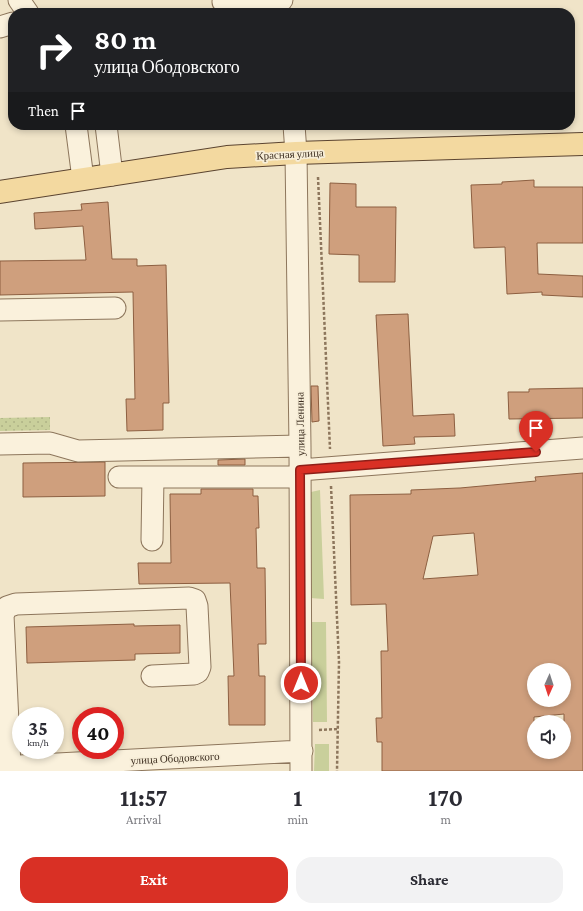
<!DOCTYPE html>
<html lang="en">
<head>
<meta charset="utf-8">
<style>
  body { margin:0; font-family:"Crimson Pro",serif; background:#f2f2f3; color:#2b2b33; height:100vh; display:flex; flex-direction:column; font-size:15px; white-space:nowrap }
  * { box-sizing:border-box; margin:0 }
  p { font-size:13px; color:#7c7c81 }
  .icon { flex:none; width:22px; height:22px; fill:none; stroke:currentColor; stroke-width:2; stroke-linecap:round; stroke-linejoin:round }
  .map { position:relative; height:771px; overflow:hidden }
  .details { display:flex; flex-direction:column; background:#fff; flex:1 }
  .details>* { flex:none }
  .top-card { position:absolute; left:8px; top:8px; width:567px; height:122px; border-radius:16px; box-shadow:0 2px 6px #0003; background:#202124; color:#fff; overflow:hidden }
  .needle { width:26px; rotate:183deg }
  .buttons { position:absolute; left:527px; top:663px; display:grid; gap:8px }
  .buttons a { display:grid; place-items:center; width:44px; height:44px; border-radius:50%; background:#fff; box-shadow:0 2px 6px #0003; font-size:20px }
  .speed { position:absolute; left:12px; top:707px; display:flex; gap:8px; font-size:20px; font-weight:700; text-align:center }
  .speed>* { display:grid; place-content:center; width:52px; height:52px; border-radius:50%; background:#fff; box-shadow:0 2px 6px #0003; line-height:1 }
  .speed small { font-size:10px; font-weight:400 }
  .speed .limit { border:6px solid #d22; background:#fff; color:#111 }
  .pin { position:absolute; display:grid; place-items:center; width:34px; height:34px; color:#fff; margin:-41px -17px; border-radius:50% 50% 50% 0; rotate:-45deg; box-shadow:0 0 4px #0007 }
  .pin .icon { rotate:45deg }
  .me { position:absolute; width:44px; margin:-22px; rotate:0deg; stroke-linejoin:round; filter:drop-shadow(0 0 3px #0008) }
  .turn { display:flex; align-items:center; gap:14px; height:84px; padding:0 20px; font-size:18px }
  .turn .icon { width:52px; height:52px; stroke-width:2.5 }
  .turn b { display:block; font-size:28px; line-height:34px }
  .then { display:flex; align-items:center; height:38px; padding:0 20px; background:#0003; gap:8px; font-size:15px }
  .eta { display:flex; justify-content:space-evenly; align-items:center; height:68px; text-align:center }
  .eta b { font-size:24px; font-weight:700; line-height:28px }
  .button { display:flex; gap:8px; margin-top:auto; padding:8px 20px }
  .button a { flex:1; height:46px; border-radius:16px; background:#d93025; color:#fff; font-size:16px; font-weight:700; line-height:46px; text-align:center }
  .button a+a { background:#f2f2f3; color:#2b2b33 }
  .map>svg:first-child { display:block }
  .grass { fill:#c9cf9b }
  .park { fill:url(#park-dots) }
  .building { fill:#cf9f7d; stroke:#8d5f41; fill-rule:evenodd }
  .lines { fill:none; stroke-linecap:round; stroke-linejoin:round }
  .minor-casing { stroke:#8d765c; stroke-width:23 }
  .major-casing { stroke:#5b4430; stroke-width:24 }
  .path { stroke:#8d765c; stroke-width:2.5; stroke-dasharray:3 2; stroke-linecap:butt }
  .minor { stroke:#faf1dc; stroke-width:21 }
  .major { stroke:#f3d9a0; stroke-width:22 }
  .route-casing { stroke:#8d1f18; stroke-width:10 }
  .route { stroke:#d93025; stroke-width:7 }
  .labels { text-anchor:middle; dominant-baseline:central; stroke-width:3.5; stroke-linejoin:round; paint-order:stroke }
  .street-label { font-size:11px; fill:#3d2e20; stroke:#f7eed8 }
</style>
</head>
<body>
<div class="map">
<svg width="583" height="771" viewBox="0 0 583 771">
  <defs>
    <pattern id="park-dots" width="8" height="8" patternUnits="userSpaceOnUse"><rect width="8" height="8" fill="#c9cf9b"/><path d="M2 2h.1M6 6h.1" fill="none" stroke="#aeb285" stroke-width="1.8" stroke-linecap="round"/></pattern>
  </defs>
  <rect width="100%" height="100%" fill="#f0e4c8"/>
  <!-- grass -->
  <path class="grass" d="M 320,490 L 324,599 L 310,598 L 307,498 L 311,492 Z
    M 311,622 L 326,622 L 327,722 L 313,722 Z
    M 315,744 L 329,744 L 329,771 L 314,771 Z"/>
  <!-- park -->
  <path class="park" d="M 50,417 L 50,430 L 0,431 L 0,418 Z"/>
  <!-- building -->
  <path class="building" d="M 534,180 L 534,187 L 583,187 L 583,243 L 537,243 L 538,274 L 583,276 L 583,297 L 542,295 L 542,292 L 507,294 L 505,247 L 474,248 L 471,185 L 502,184 L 502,182 Z
    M 330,183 L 356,184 L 356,207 L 396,207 L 395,282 L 359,282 L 359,255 L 329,254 Z
    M 108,202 L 112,259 L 137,259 L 137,266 L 166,265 L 169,403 L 163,403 L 163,430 L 127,431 L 126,399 L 135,399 L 133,292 L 0,295 L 0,261 L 86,260 L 83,226 L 35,229 L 34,213 L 82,210 L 81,204 Z
    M 408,314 L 413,416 L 454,414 L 455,436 L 414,437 L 415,444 L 383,446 L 376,315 Z
    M 311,386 L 318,386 L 319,421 L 312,422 Z
    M 583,388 L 583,418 L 509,419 L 508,392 L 529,392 L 529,389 Z
    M 245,459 L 245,465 L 218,465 L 218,460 Z
    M 105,462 L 105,496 L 23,497 L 23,463 Z
    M 583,473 L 583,771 L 382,771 L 382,742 L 377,742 L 376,718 L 382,718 L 381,651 L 388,651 L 386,604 L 351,605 L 350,495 L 411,494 L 411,490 L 459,488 L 460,488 L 536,481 L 535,477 ZM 474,533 L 478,575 L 423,579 L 433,536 ZM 534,670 L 564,670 L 564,700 L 534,700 ZM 564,714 L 564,752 L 534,752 L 534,717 Z
    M 201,489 L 253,489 L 253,496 L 258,496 L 259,528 L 256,528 L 257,568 L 265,568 L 266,644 L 258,644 L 259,676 L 265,676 L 265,725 L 229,725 L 228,676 L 234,676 L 230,583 L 139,584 L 138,563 L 171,563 L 170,494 L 201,494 Z
    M 134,624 L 134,626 L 180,625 L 180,653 L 135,654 L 135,660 L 27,663 L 26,627 Z"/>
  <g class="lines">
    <!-- minor casing -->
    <g class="minor-casing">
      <path id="minor" d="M 19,0 L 28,13
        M 223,2 L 282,0
        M 0,27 L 13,23
        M 76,125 L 83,179
        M 106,125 L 112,175
        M 294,125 L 296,153 L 300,446 L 301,771
        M 0,310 L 115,308
        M 0,444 L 50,443 L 78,451 L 300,446
        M 300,470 L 583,448
        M 119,477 L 300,477
        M 152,540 L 153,477
        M 10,766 L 3,615 L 7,607 L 16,604 L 189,598 L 195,600 L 197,606 L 200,667 L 198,672 L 194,674 L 152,676
        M 0,767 L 302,751"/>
    </g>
    <!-- major casing -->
    <g class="major-casing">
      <path id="major" d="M 0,192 L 227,157 L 296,153 L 583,144"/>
    </g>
    <!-- path -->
    <path class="path" d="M 318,177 L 330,449
      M 331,486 L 339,662 L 337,771
      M 319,730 L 338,729"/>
    <!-- minor -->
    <use href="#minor" class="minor"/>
    <!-- major -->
    <use href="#major" class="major"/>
  </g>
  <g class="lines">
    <!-- route casing -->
    <g class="route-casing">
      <path id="route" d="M 301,683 L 300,470 L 536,452"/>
    </g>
    <!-- route -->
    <use href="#route" class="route"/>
  </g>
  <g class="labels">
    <!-- street labels -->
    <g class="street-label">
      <text transform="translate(290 154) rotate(-3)">Красная улица</text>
      <text transform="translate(300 424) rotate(-91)">улица Ленина</text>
      <text transform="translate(175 758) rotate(-3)">улица Ободовского</text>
    </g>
  </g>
</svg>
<div class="buttons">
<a><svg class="needle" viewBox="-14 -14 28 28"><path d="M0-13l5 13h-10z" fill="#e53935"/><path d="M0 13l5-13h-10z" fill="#7c7c81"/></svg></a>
<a><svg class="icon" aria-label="sound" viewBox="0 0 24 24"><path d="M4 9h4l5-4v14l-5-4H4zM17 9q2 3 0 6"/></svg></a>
</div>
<div class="speed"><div>35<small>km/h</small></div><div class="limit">40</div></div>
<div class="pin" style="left:536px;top:452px;background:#d93025"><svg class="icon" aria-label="arrive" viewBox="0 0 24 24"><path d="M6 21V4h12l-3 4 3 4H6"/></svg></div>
<svg class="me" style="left:301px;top:683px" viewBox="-20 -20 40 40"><circle r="17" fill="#d93025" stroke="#fff" stroke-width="3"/><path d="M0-11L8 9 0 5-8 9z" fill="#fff"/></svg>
<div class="top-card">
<div class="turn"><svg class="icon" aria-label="right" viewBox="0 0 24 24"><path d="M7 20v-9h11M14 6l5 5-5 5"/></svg><div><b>80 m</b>улица Ободовского</div></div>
<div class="then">Then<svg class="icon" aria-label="arrive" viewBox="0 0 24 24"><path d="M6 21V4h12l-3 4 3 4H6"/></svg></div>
</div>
</div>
<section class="details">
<div class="eta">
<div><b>11:57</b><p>Arrival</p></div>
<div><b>1</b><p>min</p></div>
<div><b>170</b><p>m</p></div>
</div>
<div class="button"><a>Exit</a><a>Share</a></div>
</section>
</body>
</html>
